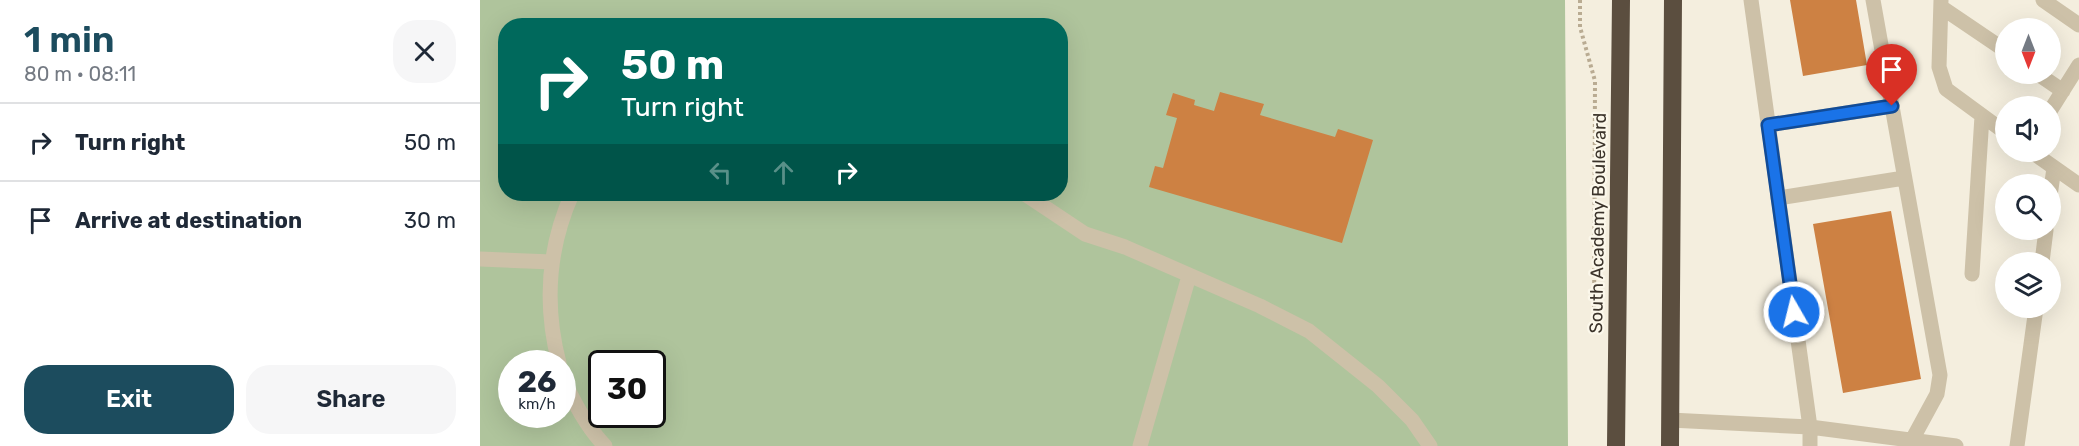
<!DOCTYPE html>
<html lang="en">
<head>
<meta charset="utf-8">
<style>
  body { margin:0; font-family:Rubik,sans-serif; background:#f6f6f7; color:#1f2937; height:100vh; display:flex; flex-direction:column; font-size:22px; white-space:nowrap }
  * { box-sizing:border-box; margin:0 }
  p { font-size:20px; color:#747a83 }
  .icon { flex:none; width:33px; height:33px; fill:none; stroke:currentColor; stroke-width:2; stroke-linecap:round; stroke-linejoin:round }
  .map { position:relative; flex:1; overflow:hidden }
  .side { display:flex; flex-direction:column; background:#fff; width:480px }
  .side>* { flex:none }
  .top-card { position:absolute; left:18px; top:18px; width:570px; height:183px; border-radius:24px; box-shadow:0 6px 24px #0002; background:#00695c; color:#fff; overflow:hidden }
  .needle { width:39px; rotate:180deg }
  .controls { position:absolute; left:1515px; top:18px; display:grid; gap:12px }
  .controls a { display:grid; place-items:center; width:66px; height:66px; border-radius:50%; background:#fff; box-shadow:0 6px 24px #0002; font-size:30px }
  .speed { position:absolute; left:18px; top:350px; display:flex; gap:12px; font-size:30px; font-weight:700; text-align:center }
  .speed>* { display:grid; place-content:center; width:78px; height:78px; border-radius:50%; background:#fff; box-shadow:0 6px 24px #0002; line-height:1 }
  .speed small { font-size:15px; font-weight:400 }
  .speed .limit { border:3px solid #111; border-radius:9px; background:#fff; color:#111 }
  .pin { position:absolute; display:grid; place-items:center; width:51px; height:51px; color:#fff; margin:-62px -26px; border-radius:50% 50% 50% 0; rotate:-45deg; box-shadow:0 0 6px #0007 }
  .pin .icon { rotate:45deg }
  .me { position:absolute; width:66px; margin:-33px; rotate:352deg; stroke-linejoin:round; filter:drop-shadow(0 0 4px #0008) }
  .turn { display:flex; align-items:center; gap:21px; height:126px; padding:0 24px; font-size:27px }
  .turn .icon { width:78px; height:78px; stroke-width:2.5 }
  .turn b { display:block; font-size:42px; line-height:51px }
  .lanes { display:flex; align-items:center; height:57px; padding:0 24px; background:#0003; justify-content:center; gap:30px; direction:ltr }
  .lanes .off { opacity:.35 }
  .round { display:grid; place-items:center; flex:none; width:63px; height:63px; border-radius:24px; background:#f6f6f7 }
  .overview { display:flex; align-items:center; justify-content:space-between; height:102px; padding:0 24px }
  h1 { font-size:36px; font-weight:600; line-height:45px; color:#1c4c5e }
  .action { display:flex; gap:12px; margin-top:auto; padding:12px 24px }
  .action a { flex:1; height:69px; border-radius:24px; background:#1c4c5e; color:#fff; font-size:24px; font-weight:600; line-height:69px; text-align:center }
  .action a+a { background:#f6f6f7; color:#1f2937 }
  ul { padding:0; list-style:none }
  li { display:flex; align-items:center; gap:18px; height:78px; padding:0 24px; border-top:2px solid #e0e1e3 }
  li div { flex:1 }
  li b { display:block; font-size:22px }
  li em { font-style:normal }
  main { display:flex; flex:1; min-height:0 }
  .map>svg:first-child { display:block }
  .green { fill:#afc49c; fill-rule:evenodd }
  .building { fill:#cd8143 }
  .lines { fill:none; stroke-linecap:round; stroke-linejoin:round }
  .path { stroke:#b9ab92; stroke-width:4; stroke-dasharray:3 3; stroke-linecap:butt }
  .minor { stroke:#cdc1a8; stroke-width:15 }
  .highway { stroke:#5b4e3f; stroke-width:18 }
  .route-casing { stroke:#114b97; stroke-width:15 }
  .route { stroke:#1a73e8; stroke-width:10 }
  .labels { text-anchor:middle; dominant-baseline:central; stroke-width:4.5; stroke-linejoin:round; paint-order:stroke }
  .street-label { font-size:18px; fill:#3a3229; stroke:#fbf7ea }
</style>
</head>
<body>
<main>
<section class="side">
<div class="overview"><div><h1>1 min</h1><p>80 m · 08:11</p></div><a class="round"><svg class="icon" aria-label="close" viewBox="0 0 24 24"><path d="M6 6l12 12M18 6L6 18"/></svg></a></div>
<ul>
<li><svg class="icon" aria-label="right" viewBox="0 0 24 24"><path d="M7 20v-9h11M14 6l5 5-5 5"/></svg><div><b>Turn right</b></div><em>50 m</em></li>
<li><svg class="icon" aria-label="arrive" viewBox="0 0 24 24"><path d="M6 21V4h12l-3 4 3 4H6"/></svg><div><b>Arrive at destination</b></div><em>30 m</em></li>
</ul>
<div class="action"><a>Exit</a><a>Share</a></div>
</section>
<div class="map">
<svg width="1599" height="446" viewBox="0 0 1599 446">
  <rect width="100%" height="100%" fill="#f4eede"/>
  <!-- green -->
  <path class="green" d="M 0,0 L 1085,0 L 1088,446 L 0,446 ZM 26,26 L 580,26 L 580,194 L 26,194 ZM 32,363 L 82,363 L 82,414 L 32,414 ZM 122,363 L 172,363 L 172,414 L 122,414 Z"/>
  <!-- building -->
  <path class="building" d="M 1310,0 L 1376,0 L 1387,65 L 1323,76 Z
    M 740,92 L 784,104 L 780,115 L 855,137 L 858,129 L 893,140 L 862,243 L 669,187 L 675,166 L 683,168 L 697,118 L 686,115 L 693,93 L 715,100 L 714,105 L 734,111 Z
    M 1411,211 L 1441,379 L 1363,393 L 1333,224 Z"/>
  <g class="lines">
    <!-- path -->
    <path class="path" d="M 1100,0 L 1100,27 L 1115,81 L 1114,331"/>
    <!-- minor -->
    <path class="minor" d="M 1271,0 L 1330,427 L 1330,446
      M 1393,0 L 1460,375 L 1457,394 L 1432,440
      M 1461,0 L 1459,67 L 1466,89 L 1526,133
      M 1563,0 L 1599,25
      M 1461,7 L 1526,51
      M 1558,74 L 1583,91
      M 1570,111 L 1599,65
      M 1288,125 L 1412,106
      M 1552,152 L 1599,185
      M 545,194 L 605,234 L 645,247 L 780,306 L 829,331 L 898,386 L 932,420 L 950,446
      M 1570,196 L 1574,168
      M 1298,198 L 1424,178
      M 0,259 L 72,262
      M 1562,262 L 1566,230
      M 1492,274 L 1502,116
      M 79,363 C 64,305 68,248 92,194
      M 82,377 C 94,402 106,426 125,446
      M 1190,420 L 1330,427 L 1476,446
      M 660,446 L 709,276
      M 1537,446 L 1556,308"/>
    <!-- highway -->
    <path class="highway" d="M 1136,446 L 1141,0
      M 1190,446 L 1193,0"/>
  </g>
  <g class="lines">
    <!-- route casing -->
    <g class="route-casing">
      <path id="route" d="M 1314,312 L 1288,125 L 1412,106"/>
    </g>
    <!-- route -->
    <use href="#route" class="route"/>
  </g>
  <g class="labels">
    <!-- street labels -->
    <g class="street-label">
      <text transform="translate(1118 223) rotate(-89)">South Academy Boulevard</text>
    </g>
  </g>
</svg>
<div class="controls">
<a><svg class="needle" viewBox="-14 -14 28 28"><path d="M0-13l5 13h-10z" fill="#e53935"/><path d="M0 13l5-13h-10z" fill="#747a83"/></svg></a>
<a><svg class="icon" aria-label="sound" viewBox="0 0 24 24"><path d="M4 9h4l5-4v14l-5-4H4zM17 9q2 3 0 6"/></svg></a>
<a><svg class="icon" aria-label="search" viewBox="0 0 24 24"><circle cx="10" cy="10" r="6"/><path d="M15 15l6 6"/></svg></a>
<a><svg class="icon" aria-label="layers" viewBox="0 0 24 24"><path d="M12 4l9 5-9 5-9-5zM3 14l9 5 9-5"/></svg></a>
</div>
<div class="speed"><div>26<small>km/h</small></div><div class="limit">30</div></div>
<div class="pin" style="left:1412px;top:106px;background:#d93025"><svg class="icon" aria-label="arrive" viewBox="0 0 24 24"><path d="M6 21V4h12l-3 4 3 4H6"/></svg></div>
<svg class="me" style="left:1314px;top:312px" viewBox="-20 -20 40 40"><circle r="17" fill="#1a73e8" stroke="#fff" stroke-width="3"/><path d="M0-11L8 9 0 5-8 9z" fill="#fff"/></svg>
<div class="top-card">
<div class="turn"><svg class="icon" aria-label="right" viewBox="0 0 24 24"><path d="M7 20v-9h11M14 6l5 5-5 5"/></svg><div><b>50 m</b>Turn right</div></div>
<div class="lanes"><svg class="icon off" aria-label="left" viewBox="0 0 24 24"><path d="M17 20v-9H6M10 6l-5 5 5 5"/></svg><svg class="icon off" aria-label="ahead" viewBox="0 0 24 24"><path d="M12 20V5M6 11l6-6 6 6"/></svg><svg class="icon" aria-label="right" viewBox="0 0 24 24"><path d="M7 20v-9h11M14 6l5 5-5 5"/></svg></div>
</div>
</div>
</main>
</body>
</html>
